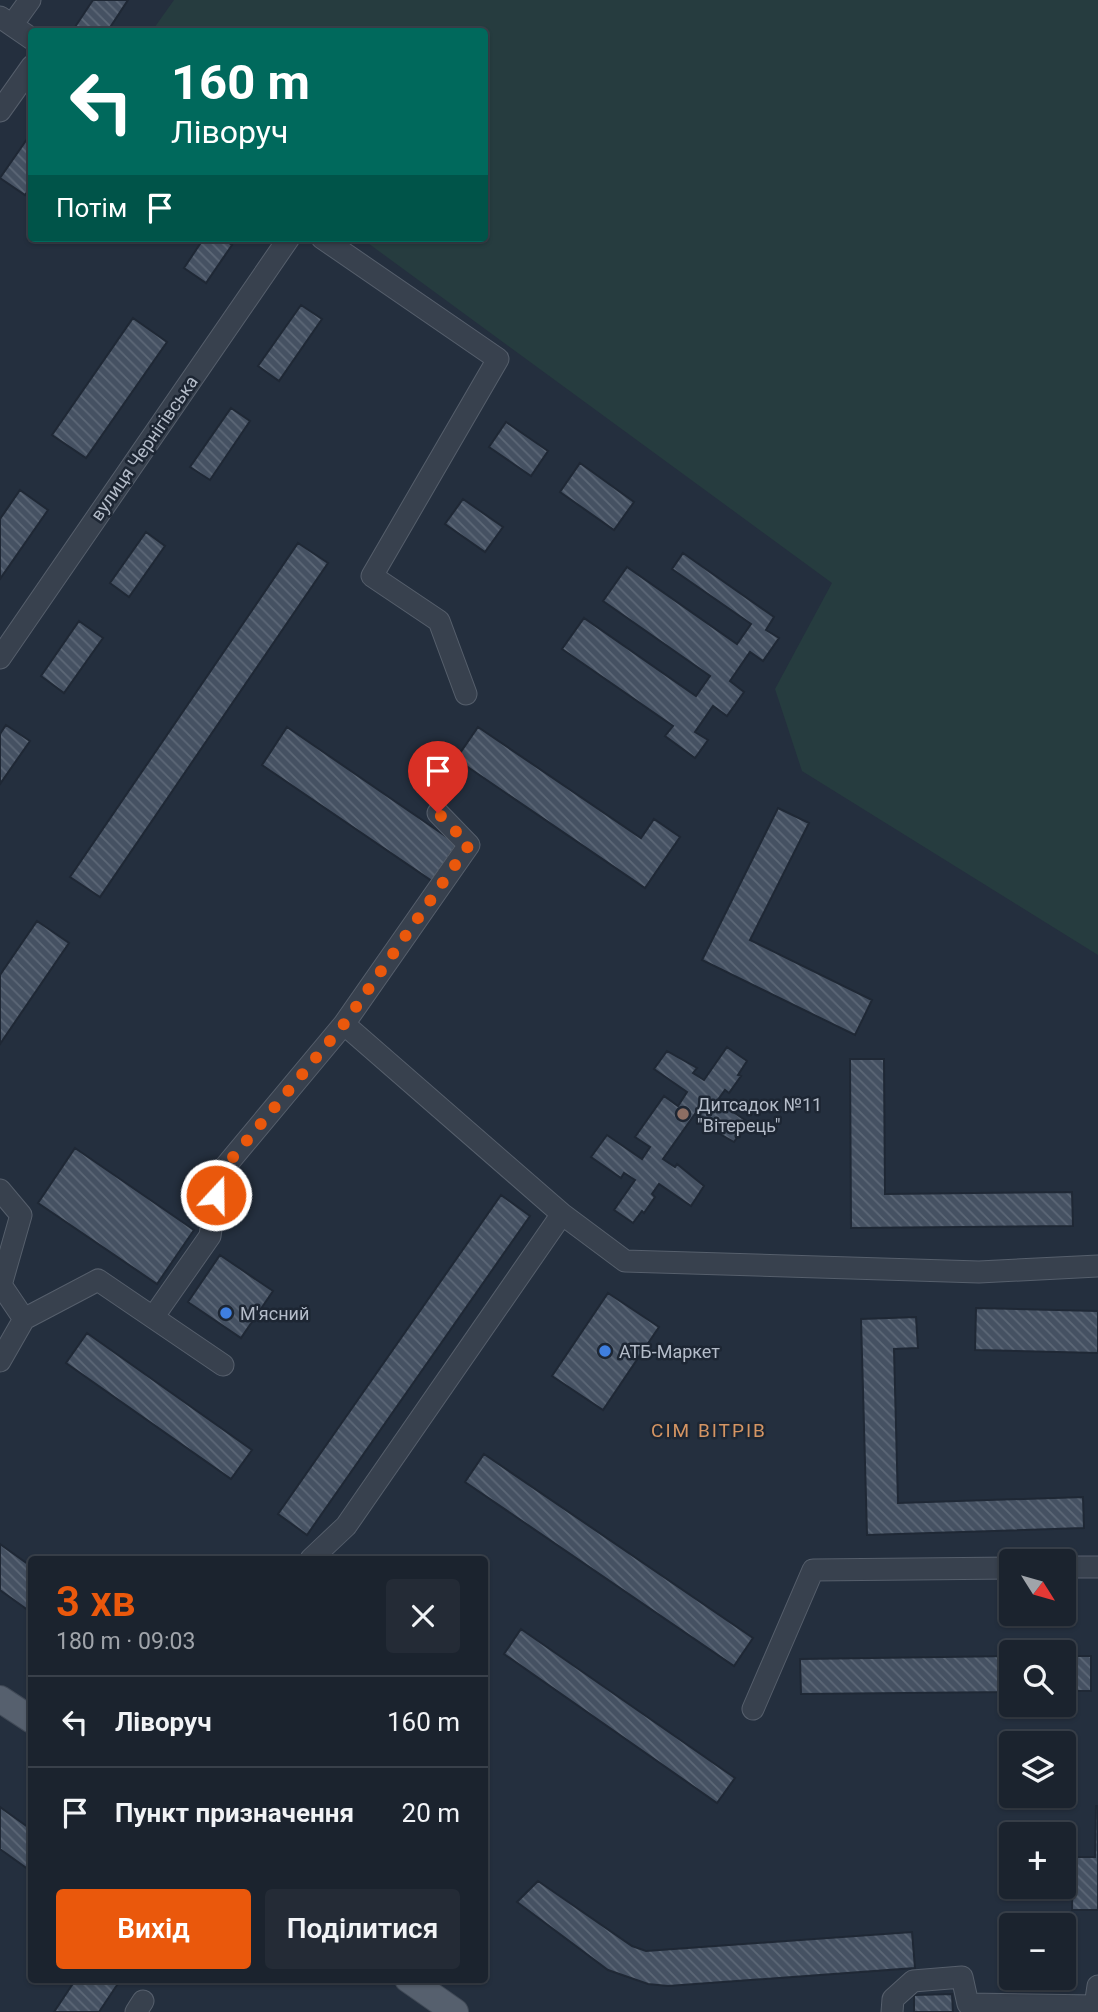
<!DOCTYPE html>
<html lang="uk">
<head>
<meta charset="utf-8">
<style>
  body { margin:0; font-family:Roboto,sans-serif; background:#242b36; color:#f1f3f6; height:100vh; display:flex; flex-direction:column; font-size:26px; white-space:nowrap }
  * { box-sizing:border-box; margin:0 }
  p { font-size:23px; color:#a0a4aa }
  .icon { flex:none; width:38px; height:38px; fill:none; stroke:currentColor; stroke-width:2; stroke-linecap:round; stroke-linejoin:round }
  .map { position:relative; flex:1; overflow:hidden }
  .details { position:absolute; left:28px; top:1556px; width:460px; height:427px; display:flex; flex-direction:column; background:#1b232e; border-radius:7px; box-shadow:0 2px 5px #0004,0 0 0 2px #39404a }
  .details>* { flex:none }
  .guide { position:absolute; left:28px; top:28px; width:460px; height:214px; border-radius:7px; box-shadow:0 2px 5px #0004,0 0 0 2px #39404a; background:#00695c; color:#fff; overflow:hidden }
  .needle { width:46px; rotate:127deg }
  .controls { position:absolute; left:999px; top:1549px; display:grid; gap:14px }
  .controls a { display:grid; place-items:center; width:77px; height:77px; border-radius:7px; background:#1b232e; box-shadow:0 2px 5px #0004,0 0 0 2px #39404a; font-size:35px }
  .pin { position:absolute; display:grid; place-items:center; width:60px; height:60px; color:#fff; margin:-72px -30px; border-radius:50% 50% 50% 0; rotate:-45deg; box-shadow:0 0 7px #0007 }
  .pin .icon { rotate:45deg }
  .me { position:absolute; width:77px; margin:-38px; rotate:21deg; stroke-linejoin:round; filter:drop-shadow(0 0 5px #0008) }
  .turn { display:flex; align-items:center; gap:24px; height:147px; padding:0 28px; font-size:32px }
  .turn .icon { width:91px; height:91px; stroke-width:2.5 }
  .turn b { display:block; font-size:49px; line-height:60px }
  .then { display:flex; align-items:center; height:66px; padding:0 28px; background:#0003; gap:14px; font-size:26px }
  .round { display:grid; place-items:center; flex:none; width:74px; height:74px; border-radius:7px; background:#242b36 }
  .overview { display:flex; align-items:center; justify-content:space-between; height:119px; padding:0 28px }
  h1 { font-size:42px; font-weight:600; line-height:52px; color:#ea580c }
  .button { display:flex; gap:14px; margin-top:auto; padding:14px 28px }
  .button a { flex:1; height:80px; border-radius:7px; background:#ea580c; color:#fff; font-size:28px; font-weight:600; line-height:80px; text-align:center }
  .button a+a { background:#242b36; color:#f1f3f6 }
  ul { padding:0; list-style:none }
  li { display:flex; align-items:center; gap:21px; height:91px; padding:0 28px; border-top:2px solid #39404a }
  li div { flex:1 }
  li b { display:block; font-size:26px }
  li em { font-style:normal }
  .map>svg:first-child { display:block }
  .green { fill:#263c3f }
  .building { fill:url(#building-back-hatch); stroke:#1f2835; stroke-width:2 }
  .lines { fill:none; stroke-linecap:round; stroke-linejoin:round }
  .minor-casing { stroke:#565f6c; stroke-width:23 }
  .major-casing { stroke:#414a57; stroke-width:28 }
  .minor { stroke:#38414e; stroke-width:21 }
  .major { stroke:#56606e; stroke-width:26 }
  .route { stroke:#ea580c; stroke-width:12; stroke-dasharray:0 21.6 }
  .education-dot { fill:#8d6e63; stroke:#1d2633; stroke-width:2.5 }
  .shop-dot { fill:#3f7fe0; stroke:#1d2633; stroke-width:2.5 }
  .labels { text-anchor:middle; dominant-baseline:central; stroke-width:5; stroke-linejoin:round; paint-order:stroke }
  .street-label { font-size:18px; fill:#b4bcc9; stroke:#1d2633 }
  .poi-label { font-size:18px; fill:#b4bcc9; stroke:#1d2633; text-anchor:start }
  .neighbourhood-label { font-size:19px; letter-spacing:2px; fill:#d59563; stroke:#1d2633 }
</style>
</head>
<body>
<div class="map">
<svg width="1098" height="2012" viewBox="0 0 1098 2012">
  <defs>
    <pattern id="building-back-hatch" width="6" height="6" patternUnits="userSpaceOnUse" patternTransform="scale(1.75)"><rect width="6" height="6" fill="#455162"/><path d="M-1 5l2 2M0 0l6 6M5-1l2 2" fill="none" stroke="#5d6877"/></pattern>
  </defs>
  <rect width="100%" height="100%" fill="#242f3e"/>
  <!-- green -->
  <path class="green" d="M 174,0 L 1098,0 L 1098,955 L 802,771 L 775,689 L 832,583 L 361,238 L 485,238 L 485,32 L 152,31 Z"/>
  <!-- building -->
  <path class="building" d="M 93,0 L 128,0 L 107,32 L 75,32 L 73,30 Z
    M 32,132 L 32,185 L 25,195 L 0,178 Z
    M 204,238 L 222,238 L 232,245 L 206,283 L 184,268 Z
    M 301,305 L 322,319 L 279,381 L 258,366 Z
    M 133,318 L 167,342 L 86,458 L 52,435 Z
    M 231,408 L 250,421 L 210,480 L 190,467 Z
    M 506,422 L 548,451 L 531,476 L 489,447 Z
    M 580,463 L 634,502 L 614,530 L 560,492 Z
    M 20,490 L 48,510 L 0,579 L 0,519 Z
    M 463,499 L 503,527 L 485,552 L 445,524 Z
    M 146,532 L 165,546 L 129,597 L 110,583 Z
    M 298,543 L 328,563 L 100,897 L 70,877 Z
    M 683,553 L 774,617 L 766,630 L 779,638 L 763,661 L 750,652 L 730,681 L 744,692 L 727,716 L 713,706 L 695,732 L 708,740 L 695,758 L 665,736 L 673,726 L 562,649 L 584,618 L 696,696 L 710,676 L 603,601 L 627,567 L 737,644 L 751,624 L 672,569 Z
    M 79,621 L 103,638 L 64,693 L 41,676 Z
    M 6,725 L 30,741 L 0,784 L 0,734 Z
    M 287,727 L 457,844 L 432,881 L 262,765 Z
    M 478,727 L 641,838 L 654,819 L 680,837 L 645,888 L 456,759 Z
    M 778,808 L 809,823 L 750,940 L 872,1000 L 855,1035 L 702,960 Z
    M 37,921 L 69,943 L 0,1044 L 0,975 Z
    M 727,1047 L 747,1061 L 738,1075 L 741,1076 L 729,1093 L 725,1090 L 717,1101 L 748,1122 L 734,1142 L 704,1125 L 706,1122 L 695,1114 L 663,1159 L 675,1167 L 677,1164 L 704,1186 L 691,1206 L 659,1184 L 652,1194 L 655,1197 L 644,1213 L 642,1211 L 633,1223 L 614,1210 L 635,1180 L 624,1173 L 621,1178 L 591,1157 L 607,1135 L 642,1159 L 650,1147 L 635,1137 L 664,1096 L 678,1106 L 687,1092 L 654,1069 L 667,1051 L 697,1068 L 693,1073 L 704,1080 Z
    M 850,1059 L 884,1059 L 885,1194 L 1072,1192 L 1073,1226 L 851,1228 Z
    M 75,1148 L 194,1230 L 157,1284 L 38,1203 Z
    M 501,1195 L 530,1216 L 307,1535 L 278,1514 Z
    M 220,1255 L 273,1291 L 241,1338 L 188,1302 Z
    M 608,1293 L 659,1327 L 603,1410 L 552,1376 Z
    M 976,1308 L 1098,1311 L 1098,1353 L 975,1350 Z
    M 916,1317 L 918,1348 L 894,1349 L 898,1503 L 1083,1497 L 1084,1528 L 867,1535 L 861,1319 Z
    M 87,1333 L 252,1450 L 231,1479 L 66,1363 Z
    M 484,1454 L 753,1638 L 734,1666 L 465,1482 Z
    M 0,1544 L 32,1567 L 32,1613 L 0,1590 Z
    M 521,1629 L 735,1778 L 717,1803 L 504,1654 Z
    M 1012,1656 L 1012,1692 L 801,1694 L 800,1659 Z
    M 1064,1656 L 1091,1656 L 1091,1691 L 1064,1691 Z
    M 1096,1806 L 1098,1806 L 1098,1910 L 1072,1910 L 1073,1857 L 1095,1857 Z
    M 0,1807 L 32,1830 L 32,1872 L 0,1849 Z
    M 538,1881 L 632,1946 L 646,1951 L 912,1932 L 915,1968 L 668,1986 L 648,1984 L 608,1970 L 517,1902 Z
    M 76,1979 L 121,1979 L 99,2012 L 54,2012 Z
    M 952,1994 L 953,2012 L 914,2012 L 914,1995 Z"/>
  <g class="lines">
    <!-- minor casing -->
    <g class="minor-casing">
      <path id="minor" d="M 0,17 L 32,39
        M 12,25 L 30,0
        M 0,111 L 32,66
        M 322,238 L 498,359 L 372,576 L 439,621 L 466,694
        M 0,658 L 289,238
        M 0,1190 L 21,1215 L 1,1285 L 24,1319
        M 562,1214 L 625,1261 L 979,1272 L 1098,1266
        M 154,1316 L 210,1236 L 219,1174 L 344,1024 L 469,845 L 438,813
        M 0,1361 L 24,1319 L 98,1280 L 223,1365
        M 311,1559 L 346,1526 L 562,1214 L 344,1024
        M 1064,1567 L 1098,1567
        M 753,1709 L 813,1570 L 1012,1568
        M 136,2012 L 143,2001
        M 892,2012 L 893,1999 L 913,1981 L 962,1977 L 968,2004 L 1095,2006 L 1098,1986"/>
    </g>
    <!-- major casing -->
    <g class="major-casing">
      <path id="major" d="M 0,1699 L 32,1720
        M 408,1979 L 455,2012"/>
    </g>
    <!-- minor -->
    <use href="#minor" class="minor"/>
    <!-- major -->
    <use href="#major" class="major"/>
  </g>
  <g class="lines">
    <!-- route -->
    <path class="route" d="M 216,1195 L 219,1174 L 344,1024 L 469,845 L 438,813"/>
  </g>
  <!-- markers -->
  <circle class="education-dot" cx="683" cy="1114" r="7"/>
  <g class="shop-dot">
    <circle cx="226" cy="1313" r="7"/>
    <circle cx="605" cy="1351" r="7"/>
  </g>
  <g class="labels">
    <!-- street labels -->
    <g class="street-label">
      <text transform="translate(144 448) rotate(-55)">вулиця Чернігівська</text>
    </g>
    <!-- poi labels -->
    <g class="poi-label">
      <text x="697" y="1104">Дитсадок №11<tspan x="697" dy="21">"Вітерець"</tspan></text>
      <text x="240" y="1313">М'ясний</text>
      <text x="619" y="1351">АТБ-Маркет</text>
    </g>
    <!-- neighbourhood labels -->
    <g class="neighbourhood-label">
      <text x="709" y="1430">СІМ ВІТРІВ</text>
    </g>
  </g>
</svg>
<div class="controls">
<a><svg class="needle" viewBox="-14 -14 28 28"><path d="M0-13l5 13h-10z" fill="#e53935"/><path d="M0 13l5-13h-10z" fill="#a0a4aa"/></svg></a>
<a><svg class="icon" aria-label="search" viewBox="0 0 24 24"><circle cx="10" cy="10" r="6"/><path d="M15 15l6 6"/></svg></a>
<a><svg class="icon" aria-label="layers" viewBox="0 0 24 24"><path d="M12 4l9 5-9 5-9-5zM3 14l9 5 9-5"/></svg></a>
<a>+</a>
<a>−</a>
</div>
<div class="pin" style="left:438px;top:813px;background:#d93025"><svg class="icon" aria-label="arrive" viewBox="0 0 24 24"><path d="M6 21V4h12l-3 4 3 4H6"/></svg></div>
<svg class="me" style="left:216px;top:1195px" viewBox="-20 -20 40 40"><circle r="17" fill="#ea580c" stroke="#fff" stroke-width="3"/><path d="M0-11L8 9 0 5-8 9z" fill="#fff"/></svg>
<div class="guide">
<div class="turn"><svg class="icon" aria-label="left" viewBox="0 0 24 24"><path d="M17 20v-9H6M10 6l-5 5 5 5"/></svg><div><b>160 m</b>Ліворуч</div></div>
<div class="then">Потім<svg class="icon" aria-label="arrive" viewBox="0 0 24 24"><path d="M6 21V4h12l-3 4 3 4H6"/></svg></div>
</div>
<section class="details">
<div class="overview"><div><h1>3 хв</h1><p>180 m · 09:03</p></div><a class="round"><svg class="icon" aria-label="close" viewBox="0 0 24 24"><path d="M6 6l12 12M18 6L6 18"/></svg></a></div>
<ul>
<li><svg class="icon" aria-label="left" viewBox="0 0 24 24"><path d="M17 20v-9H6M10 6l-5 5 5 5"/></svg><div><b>Ліворуч</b></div><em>160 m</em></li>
<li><svg class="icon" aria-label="arrive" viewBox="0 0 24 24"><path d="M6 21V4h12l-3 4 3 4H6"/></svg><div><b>Пункт призначення</b></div><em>20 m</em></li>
</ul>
<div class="button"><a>Вихід</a><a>Поділитися</a></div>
</section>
</div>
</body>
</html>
